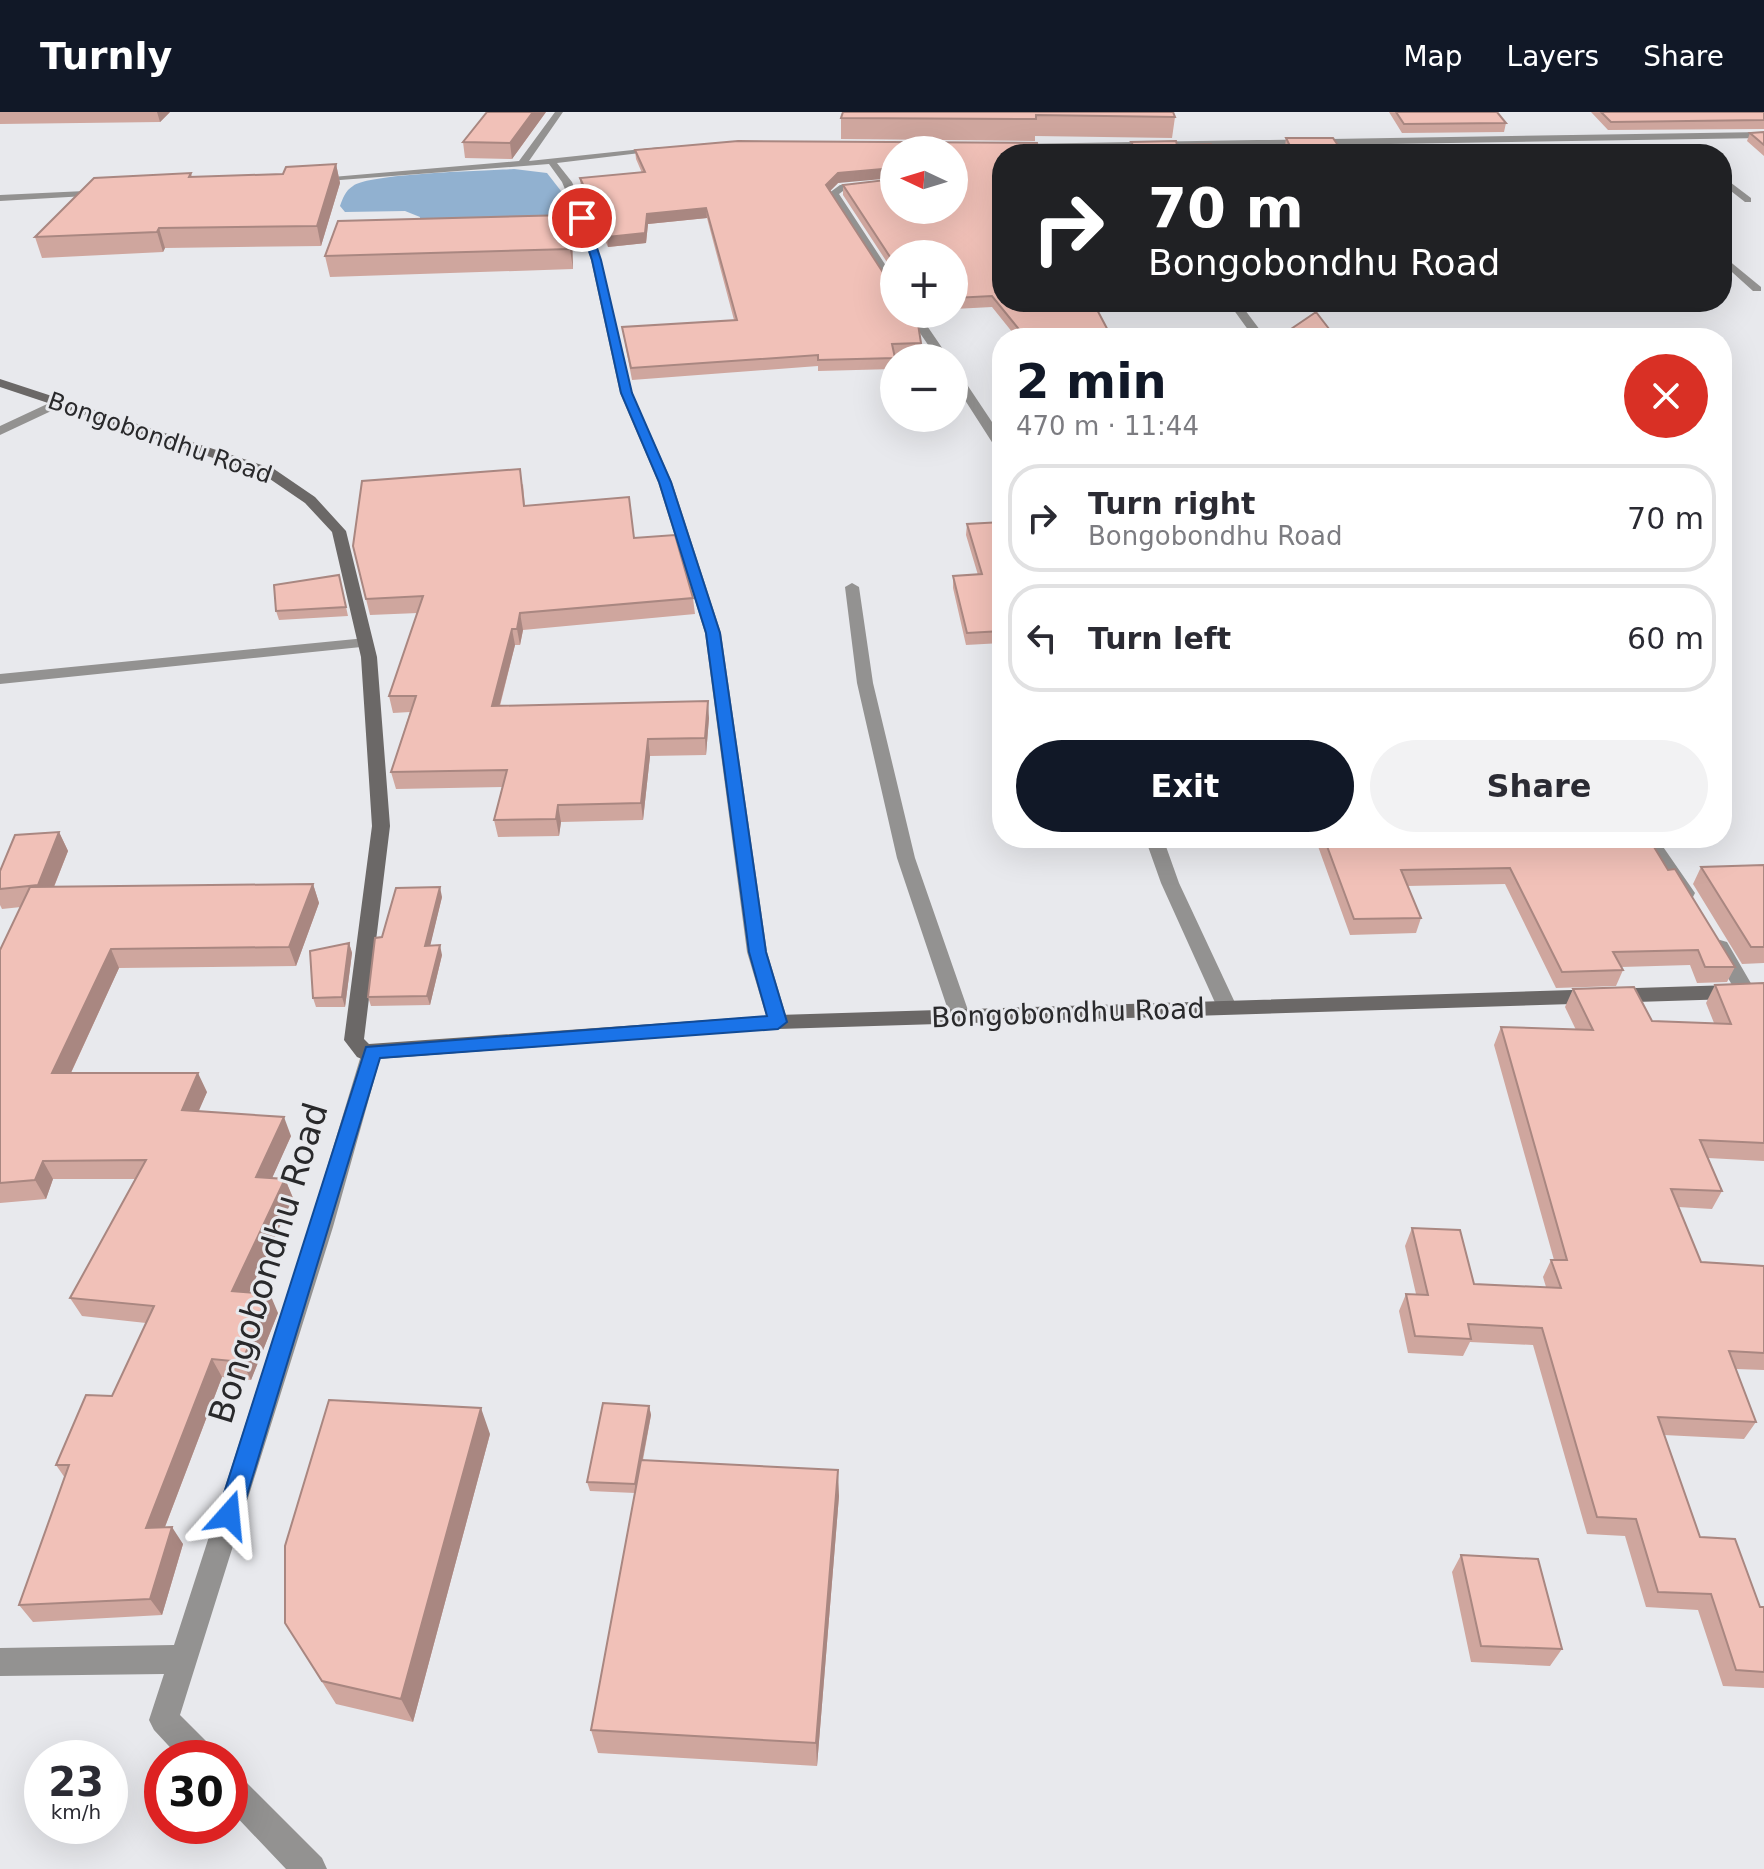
<!DOCTYPE html>
<html lang="en">
<head>
<meta charset="utf-8">
<style>
  body { margin:0; font-family:"DejaVu Sans",sans-serif; background:#f2f2f3; color:#2b2b33; height:100vh; display:flex; flex-direction:column; font-size:30px; white-space:nowrap }
  * { box-sizing:border-box; margin:0 }
  p { font-size:26px; color:#7c7c81 }
  .icon { flex:none; width:44px; height:44px; fill:none; stroke:currentColor; stroke-width:2; stroke-linecap:round; stroke-linejoin:round }
  .map { position:relative; flex:1; overflow:hidden }
  .sheet { position:absolute; left:992px; top:216px; width:740px; height:520px; display:flex; flex-direction:column; background:#fff; border-radius:32px; box-shadow:0 8px 32px #0002 }
  .sheet>* { flex:none }
  .hud { position:absolute; left:992px; top:32px; width:740px; height:168px; border-radius:32px; box-shadow:0 8px 32px #0002; background:#202124; color:#fff; overflow:hidden }
  .needle { width:52px; rotate:274deg }
  .fabs { position:absolute; left:880px; top:24px; display:grid; gap:16px }
  .fabs a { display:grid; place-items:center; width:88px; height:88px; border-radius:50%; background:#fff; box-shadow:0 8px 32px #0002; font-size:40px }
  .speed { position:absolute; left:24px; top:1628px; display:flex; gap:16px; font-size:40px; font-weight:700; text-align:center }
  .speed>* { display:grid; place-content:center; width:104px; height:104px; border-radius:50%; background:#fff; box-shadow:0 8px 32px #0002; line-height:1 }
  .speed small { font-size:20px; font-weight:400 }
  .speed .limit { border:12px solid #d22; background:#fff; color:#111 }
  .pin { position:absolute; display:grid; place-items:center; width:68px; height:68px; color:#fff; margin:-34px; border:4px solid #fff; border-radius:50%; box-shadow:0 2px 8px #0007 }
  .me { position:absolute; width:88px; margin:-44px; rotate:18deg; stroke-linejoin:round; filter:drop-shadow(0 0 6px #0008) }
  .turn { display:flex; align-items:center; gap:28px; height:168px; padding:0 24px; font-size:36px }
  .turn .icon { width:104px; height:104px; stroke-width:2.5 }
  .turn b { display:block; font-size:56px; line-height:68px }
  .round { display:grid; place-items:center; flex:none; width:84px; height:84px; border-radius:42px; background:#f2f2f3 }
  .summary { display:flex; align-items:center; justify-content:space-between; height:136px; padding:0 24px }
  h1 { font-size:48px; font-weight:600; line-height:60px; color:#111827 }
  .action { display:flex; gap:16px; margin-top:auto; padding:16px 24px }
  .action a { flex:1; height:92px; border-radius:48px; background:#111827; color:#fff; font-size:32px; font-weight:600; line-height:92px; text-align:center }
  .action a+a { background:#f2f2f3; color:#2b2b33 }
  ul { padding:0; list-style:none }
  li { display:flex; align-items:center; gap:24px; height:108px; margin:0 16px 12px; padding:0 8px; border:4px solid #e1e1e2; border-radius:32px }
  li div { flex:1 }
  li b { display:block; font-size:30px }
  li em { font-style:normal }
  header { display:flex; align-items:center; gap:48px; box-sizing:border-box; height:112px; padding:0 40px; background:#111827; color:#fff }
  header strong { font-size:38px }
  nav { display:flex; gap:44px; margin-inline-start:auto; font-size:28px }
  .map>svg:first-child { display:block }
  .water { fill:#91b1d0 }
  .lines { fill:none; stroke-linecap:round; stroke-linejoin:round }
  .street { fill:#939291; fill-rule:evenodd }
  .secondary { fill:#6b6867; fill-rule:evenodd }
  .wall { fill:#cfa69e }
  .shaded-wall { fill:#a98781 }
  .building { fill:#f1c1b8; stroke:#a98781; stroke-width:2 }
  .route { fill:#1a73e8; stroke:#114b97; stroke-width:2 }
  .labels { text-anchor:middle; dominant-baseline:central; stroke-width:6; stroke-linejoin:round; paint-order:stroke }
  .far-street-label { font-size:24px; fill:#29292b; stroke:#e8e9ed }
  .street-label { font-size:28px; fill:#29292b; stroke:#e8e9ed }
  .near-street-label { font-size:34px; fill:#29292b; stroke:#e8e9ed }
</style>
</head>
<body>
<header>
<strong>Turnly</strong>
<nav><a>Map</a><a>Layers</a><a>Share</a></nav>
</header>
<div class="map">
<svg width="1764" height="1757" viewBox="0 0 1764 1757">
  <rect width="100%" height="100%" fill="#e8e9ed"/>
  <!-- water -->
  <path class="water" d="M 514,57 L 547,61 L 561,79 L 565,96 L 562,101 L 546,109 L 419,119 L 420,105 L 405,99 L 345,100 L 340,94 C 343,86 345,79 353,74 C 371,61 485,59 514,57 Z"/>
  <g class="lines">
    <!-- street -->
    <path class="street" d="M 555,0 L 563,0 L 529,49 L 661,35 L 665,38 L 557,51 L 572,70 L 587,106 L 601,148 L 632,281 L 672,370 L 721,521 L 767,840 L 788,910 L 785,915 L 771,915 L 768,910 L 747,840 L 705,521 L 658,370 L 620,281 L 591,148 L 577,106 L 562,70 L 549,52 L 314,70 L 309,67 L 519,49 Z
      M 1764,20 L 1764,26 L 1013,38 L 1009,35 L 1013,32 Z
      M 1722,64 L 1751,86 L 1751,90 L 1745,90 L 1722,72 Z
      M 894,68 L 894,74 L 843,79 L 839,82 L 894,166 L 894,177 L 889,174 L 829,81 L 840,73 Z
      M 106,78 L 103,83 L 0,89 L 0,83 Z
      M 1722,143 L 1761,175 L 1761,179 L 1753,179 L 1722,151 Z
      M 1228,190 L 1239,190 L 1266,226 L 1254,226 Z
      M 907,202 L 919,202 L 949,246 L 937,246 Z
      M 954,258 L 958,259 L 1002,325 L 1002,339 L 997,338 L 954,271 Z
      M 60,286 L 66,290 L 64,293 L 0,323 L 0,314 Z
      M 852,471 L 859,475 L 873,571 L 915,746 L 970,904 L 967,909 L 953,909 L 950,904 L 897,746 L 857,571 L 845,475 Z
      M 366,526 L 371,528 L 371,534 L 0,572 L 0,562 Z
      M 1145,726 L 1163,726 L 1179,771 L 1237,895 L 1234,900 L 1220,900 L 1217,895 L 1161,771 Z
      M 1639,726 L 1657,726 L 1695,781 L 1693,785 L 1679,785 Z
      M 1720,828 L 1727,830 L 1756,880 L 1753,885 L 1746,887 L 1739,885 L 1710,835 Z
      M 372,932 L 379,935 L 382,940 L 333,1115 L 180,1603 L 212,1635 L 216,1646 L 180,1646 L 154,1618 L 149,1608 L 164,1562 L 0,1564 L 0,1536 L 174,1533 L 309,1115 L 362,940 L 365,935 Z
      M 230,1661 L 241,1665 L 322,1746 L 327,1757 L 286,1757 L 230,1698 Z"/>
    <!-- secondary -->
    <path class="secondary" d="M 0,267 L 274,357 L 315,385 L 346,419 L 377,545 L 390,714 L 364,927 L 369,932 L 778,903 L 1764,872 L 1764,886 L 778,917 L 364,948 L 357,945 L 344,928 L 372,714 L 361,545 L 332,420 L 305,391 L 264,363 L 0,275 Z"/>
  </g>
  <!-- wall -->
  <path class="wall" d="M 0,0 L 170,0 L 160,10 L 0,12 Z
    M 546,0 L 512,47 L 465,46 L 463,30 Z
    M 843,0 L 1175,5 L 1172,26 L 1035,24 L 1035,29 L 841,27 L 841,6 Z
    M 1389,0 L 1497,0 L 1506,11 L 1504,20 L 1402,21 Z
    M 1591,0 L 1764,0 L 1764,17 L 1608,18 Z
    M 1764,20 L 1764,44 L 1747,29 L 1750,21 Z
    M 1286,26 L 1344,42 L 1288,42 L 1285,35 Z
    M 1131,30 L 1177,33 L 1218,42 L 1132,42 L 1130,39 Z
    M 1037,31 L 1002,190 L 1223,190 L 1223,191 L 1096,196 L 1112,226 L 1017,226 L 992,195 L 954,197 L 954,142 L 894,142 L 894,161 L 843,83 L 843,73 L 894,67 L 954,38 L 838,71 L 830,79 L 921,231 L 921,242 L 894,243 L 894,257 L 818,259 L 818,254 L 632,268 L 622,215 L 734,208 L 707,106 L 648,112 L 646,131 L 608,135 L 581,76 L 580,66 L 642,61 L 636,47 L 635,38 Z
    M 336,52 L 340,71 L 321,134 L 165,136 L 163,140 L 42,146 L 35,125 L 191,61 L 192,65 L 283,62 Z
    M 572,123 L 573,157 L 330,165 L 325,144 Z
    M 1291,217 L 1336,226 L 1289,226 Z
    M 523,372 L 525,394 L 634,426 L 693,486 L 695,502 L 523,518 L 520,533 L 515,533 L 500,594 L 709,606 L 706,643 L 650,644 L 643,708 L 561,710 L 559,724 L 498,725 L 494,708 L 502,675 L 396,677 L 391,660 L 410,600 L 393,601 L 389,584 L 418,501 L 370,503 L 366,487 Z
    M 1002,410 L 1002,531 L 966,533 L 953,476 L 953,464 L 978,463 L 966,423 L 967,412 Z
    M 339,463 L 348,504 L 279,508 L 276,499 Z
    M 59,720 L 68,739 L 54,775 L 313,772 L 319,791 L 296,854 L 119,856 L 71,961 L 207,980 L 198,999 L 291,1024 L 272,1066 L 285,1067 L 293,1086 L 249,1180 L 278,1201 L 251,1268 L 222,1265 L 165,1415 L 183,1432 L 162,1503 L 33,1510 L 19,1493 L 65,1366 L 56,1353 L 112,1284 L 146,1211 L 82,1204 L 70,1186 L 135,1067 L 53,1067 L 46,1087 L 0,1091 L 0,838 L 21,795 L 2,797 L 0,793 L 0,759 Z
    M 1315,726 L 1621,726 L 1623,731 L 1668,758 L 1735,855 L 1727,870 L 1697,871 L 1690,853 L 1621,855 L 1623,858 L 1616,874 L 1556,876 L 1505,772 L 1407,774 L 1421,806 L 1416,821 L 1350,823 Z
    M 1764,753 L 1764,851 L 1742,852 L 1693,772 L 1701,755 Z
    M 442,785 L 430,833 L 442,843 L 430,893 L 371,894 L 368,885 L 382,825 Z
    M 349,831 L 352,841 L 345,895 L 316,895 L 313,886 Z
    M 1764,871 L 1764,1049 L 1708,1046 L 1722,1079 L 1712,1097 L 1678,1095 L 1701,1150 L 1764,1154 L 1764,1258 L 1736,1257 L 1756,1310 L 1744,1327 L 1664,1323 L 1700,1425 L 1760,1495 L 1764,1495 L 1764,1576 L 1723,1574 L 1698,1498 L 1646,1495 L 1625,1424 L 1587,1422 L 1533,1233 L 1470,1230 L 1463,1244 L 1408,1241 L 1399,1199 L 1406,1182 L 1416,1182 L 1405,1134 L 1412,1116 L 1474,1172 L 1546,1175 L 1543,1165 L 1551,1148 L 1554,1148 L 1494,933 L 1501,915 L 1576,918 L 1565,895 L 1573,877 L 1652,909 L 1714,911 L 1706,891 L 1715,873 Z
    M 649,1294 L 651,1303 L 643,1348 L 839,1384 L 817,1654 L 598,1641 L 591,1618 L 635,1381 L 590,1379 L 587,1370 Z
    M 490,1322 L 413,1610 L 336,1592 L 285,1511 Z
    M 1461,1443 L 1562,1537 L 1550,1554 L 1471,1550 L 1452,1460 Z"/>
  <!-- shaded-wall -->
  <path class="shaded-wall" d="M 157,0 L 170,0 L 160,10 Z
    M 533,0 L 546,0 L 512,47 L 510,31 Z
    M 336,52 L 340,71 L 321,134 L 317,114 Z
    M 894,56 L 894,66 L 838,71 L 826,83 L 826,73 L 838,61 Z
    M 706,96 L 707,106 L 648,112 L 646,131 L 608,135 L 607,125 L 647,102 Z
    M 569,103 L 572,123 L 573,157 L 570,137 Z
    M 159,116 L 165,136 L 163,140 L 157,120 Z
    M 520,501 L 523,518 L 520,533 L 517,517 Z
    M 512,517 L 515,533 L 495,611 L 492,594 Z
    M 708,589 L 709,606 L 706,643 L 705,626 Z
    M 648,627 L 650,644 L 643,708 L 641,691 Z
    M 558,693 L 561,710 L 559,724 L 556,707 Z
    M 59,720 L 68,739 L 47,792 L 38,773 Z
    M 313,772 L 319,791 L 296,854 L 289,835 Z
    M 440,775 L 442,785 L 428,843 L 425,834 Z
    M 349,831 L 352,841 L 345,895 L 342,885 Z
    M 440,833 L 442,843 L 430,893 L 427,884 Z
    M 111,837 L 119,856 L 62,980 L 52,961 Z
    M 198,961 L 207,980 L 191,1017 L 182,998 Z
    M 284,1005 L 291,1024 L 264,1084 L 256,1065 Z
    M 43,1049 L 53,1067 L 46,1087 L 35,1068 Z
    M 285,1067 L 293,1086 L 241,1198 L 232,1179 Z
    M 270,1182 L 278,1201 L 251,1268 L 242,1250 Z
    M 212,1247 L 222,1265 L 158,1433 L 146,1416 Z
    M 649,1294 L 651,1303 L 636,1381 L 635,1372 Z
    M 481,1296 L 490,1322 L 413,1610 L 401,1587 Z
    M 838,1358 L 839,1384 L 817,1654 L 816,1631 Z
    M 172,1415 L 183,1432 L 162,1503 L 150,1487 Z"/>
  <!-- building -->
  <path class="building" d="M 487,0 L 533,0 L 510,31 L 463,30 Z
    M 843,0 L 1173,0 L 1175,5 L 1036,3 L 1036,7 L 841,6 Z
    M 1396,0 L 1497,0 L 1506,11 L 1404,12 Z
    M 1601,0 L 1764,0 L 1764,8 L 1611,10 Z
    M 1764,20 L 1764,33 L 1750,21 Z
    M 1286,26 L 1333,26 L 1344,42 L 1294,42 Z
    M 738,29 L 1037,31 L 1039,42 L 1002,42 L 1002,190 L 1093,190 L 1112,226 L 1026,226 L 992,184 L 954,186 L 954,142 L 894,142 L 894,151 L 843,73 L 894,67 L 894,98 L 954,98 L 954,38 L 894,38 L 894,56 L 838,61 L 826,73 L 886,165 L 892,169 L 894,168 L 894,202 L 912,202 L 918,212 L 921,231 L 892,232 L 895,246 L 818,248 L 818,243 L 631,256 L 622,215 L 737,208 L 706,96 L 647,102 L 645,121 L 607,125 L 580,66 L 645,60 L 635,38 Z
    M 1176,29 L 1177,33 L 1211,32 L 1218,42 L 1139,42 L 1131,30 Z
    M 336,52 L 317,114 L 159,116 L 157,120 L 35,125 L 94,66 L 191,61 L 189,65 L 283,62 L 286,55 Z
    M 569,103 L 570,137 L 325,144 L 338,109 Z
    M 1316,200 L 1336,226 L 1297,226 L 1291,217 Z
    M 520,357 L 524,394 L 629,385 L 634,426 L 675,423 L 693,486 L 520,501 L 517,517 L 512,517 L 492,594 L 708,589 L 705,626 L 648,627 L 641,691 L 558,693 L 556,707 L 494,708 L 507,658 L 391,660 L 416,584 L 389,584 L 423,484 L 366,487 L 353,434 L 362,369 Z
    M 1002,410 L 1002,519 L 967,521 L 953,464 L 982,462 L 967,412 Z
    M 339,463 L 346,495 L 276,499 L 274,473 Z
    M 59,720 L 38,773 L 0,777 L 0,759 L 15,723 Z
    M 1324,726 L 1621,726 L 1623,731 L 1651,730 L 1668,758 L 1675,757 L 1735,855 L 1705,855 L 1698,838 L 1613,840 L 1623,858 L 1562,860 L 1510,756 L 1401,758 L 1421,806 L 1354,807 Z
    M 1764,753 L 1764,835 L 1751,835 L 1701,755 Z
    M 313,772 L 289,835 L 111,837 L 52,961 L 198,961 L 182,998 L 284,1005 L 256,1065 L 285,1067 L 232,1179 L 270,1182 L 242,1250 L 212,1247 L 146,1416 L 172,1415 L 150,1487 L 19,1493 L 69,1353 L 56,1353 L 86,1283 L 112,1284 L 154,1194 L 70,1186 L 146,1048 L 43,1049 L 35,1068 L 0,1071 L 0,838 L 30,775 Z
    M 440,775 L 425,834 L 440,833 L 427,884 L 368,885 L 375,826 L 382,825 L 396,776 Z
    M 349,831 L 342,885 L 313,886 L 310,839 Z
    M 1764,871 L 1764,1031 L 1700,1028 L 1722,1079 L 1671,1077 L 1701,1150 L 1764,1154 L 1764,1241 L 1729,1239 L 1756,1310 L 1658,1305 L 1700,1425 L 1735,1427 L 1760,1495 L 1764,1495 L 1764,1560 L 1736,1558 L 1711,1482 L 1658,1480 L 1636,1407 L 1597,1405 L 1542,1216 L 1468,1212 L 1471,1227 L 1415,1224 L 1406,1182 L 1428,1183 L 1412,1116 L 1460,1118 L 1474,1172 L 1561,1176 L 1551,1148 L 1567,1148 L 1501,915 L 1593,918 L 1573,877 L 1634,875 L 1652,909 L 1731,912 L 1715,873 Z
    M 329,1288 L 481,1296 L 401,1587 L 322,1569 L 285,1511 L 285,1434 Z
    M 603,1291 L 649,1294 L 635,1372 L 587,1370 Z
    M 641,1348 L 838,1358 L 816,1631 L 591,1618 Z
    M 1461,1443 L 1538,1447 L 1562,1537 L 1481,1534 Z"/>
  <!-- route -->
  <path class="route" d="M 582,103 L 587,106 L 601,148 L 632,281 L 671,370 L 720,521 L 766,840 L 787,910 L 778,917 L 380,946 L 241,1403 L 238,1411 L 229,1414 L 221,1411 L 217,1403 L 366,935 L 767,904 L 749,840 L 706,521 L 659,370 L 621,281 L 592,148 L 578,106 Z"/>
  <g class="labels">
    <!-- far-street labels -->
    <g class="far-street-label">
      <text transform="translate(160 326) rotate(19)">Bongobondhu Road</text>
    </g>
    <!-- street labels -->
    <g class="street-label">
      <text transform="translate(1068 901) rotate(-2)">Bongobondhu Road</text>
    </g>
    <!-- near-street labels -->
    <g class="near-street-label">
      <text transform="translate(268 1151) rotate(-73)">Bongobondhu Road</text>
    </g>
  </g>
</svg>
<div class="fabs">
<a><svg class="needle" viewBox="-14 -14 28 28"><path d="M0-13l5 13h-10z" fill="#e53935"/><path d="M0 13l5-13h-10z" fill="#7c7c81"/></svg></a>
<a>+</a>
<a>−</a>
</div>
<div class="speed"><div>23<small>km/h</small></div><div class="limit">30</div></div>
<div class="pin" style="left:582px;top:106px;background:#d93025"><svg class="icon" aria-label="arrive" viewBox="0 0 24 24"><path d="M6 21V4h12l-3 4 3 4H6"/></svg></div>
<svg class="me" style="left:229px;top:1403px" viewBox="-20 -20 40 40"><path d="M0-17L14 15 0 8-14 15z" fill="#1a73e8" stroke="#fff" stroke-width="4"/></svg>
<div class="hud">
<div class="turn"><svg class="icon" aria-label="right" viewBox="0 0 24 24"><path d="M7 20v-9h11M14 6l5 5-5 5"/></svg><div><b>70 m</b>Bongobondhu Road</div></div>
</div>
<section class="sheet">
<div class="summary"><div><h1>2 min</h1><p>470 m · 11:44</p></div><a class="round" style="background:#d93025;color:#fff"><svg class="icon" aria-label="close" viewBox="0 0 24 24"><path d="M6 6l12 12M18 6L6 18"/></svg></a></div>
<ul>
<li><svg class="icon" aria-label="right" viewBox="0 0 24 24"><path d="M7 20v-9h11M14 6l5 5-5 5"/></svg><div><b>Turn right</b><p>Bongobondhu Road</p></div><em>70 m</em></li>
<li><svg class="icon" aria-label="left" viewBox="0 0 24 24"><path d="M17 20v-9H6M10 6l-5 5 5 5"/></svg><div><b>Turn left</b></div><em>60 m</em></li>
</ul>
<div class="action"><a>Exit</a><a>Share</a></div>
</section>
</div>
</body>
</html>
